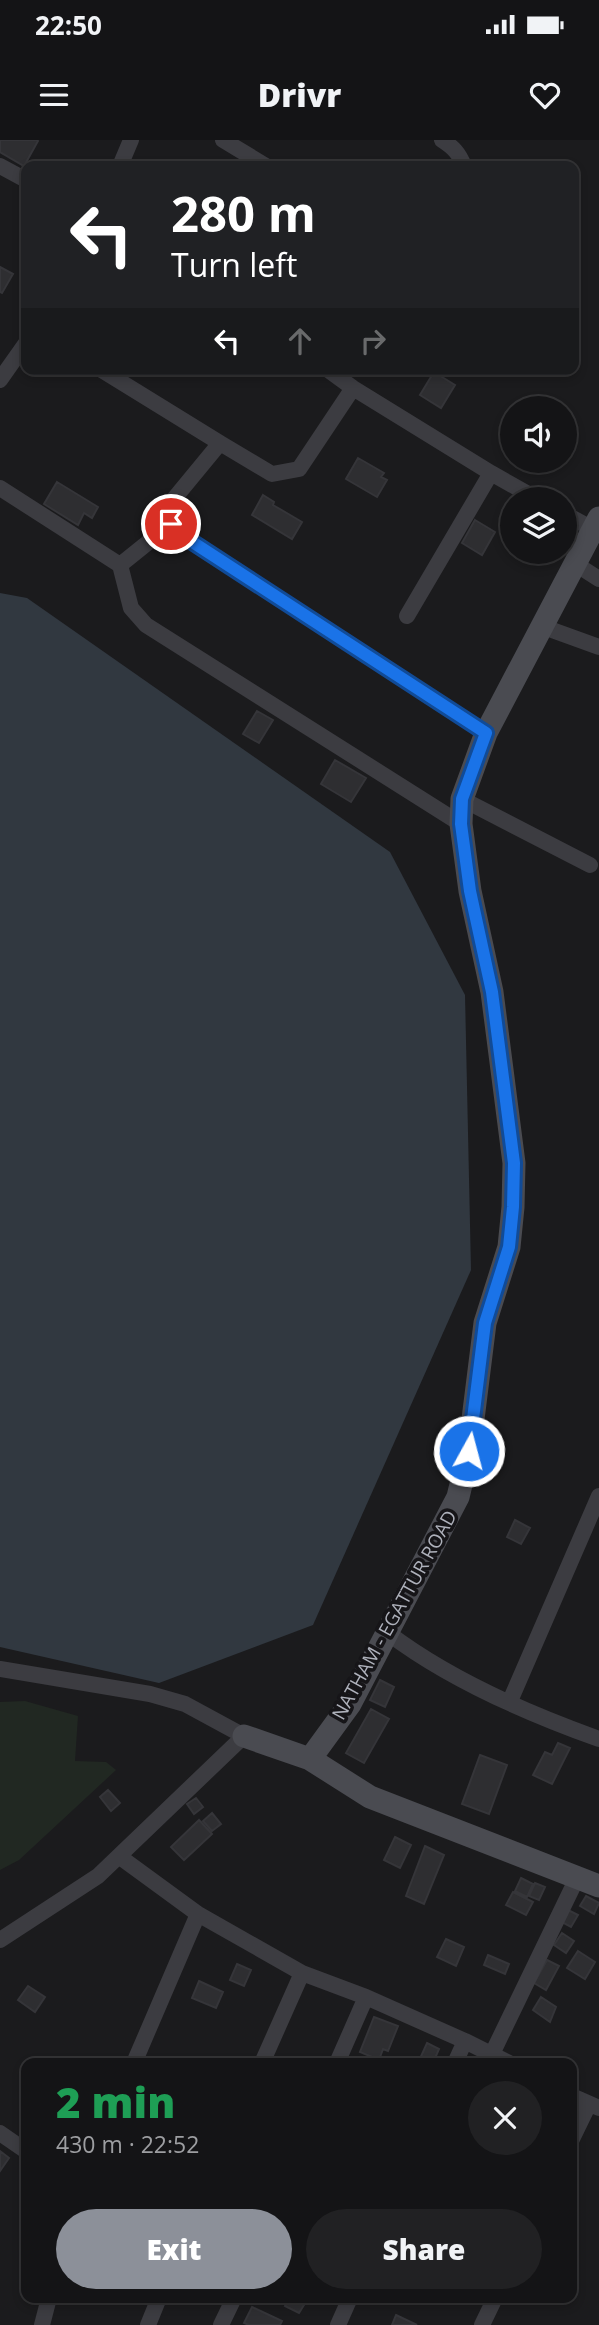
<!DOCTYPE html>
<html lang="en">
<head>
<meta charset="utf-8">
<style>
  body { margin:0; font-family:"Open Sans",sans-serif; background:#212123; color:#f1f3f6; height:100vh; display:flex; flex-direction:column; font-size:26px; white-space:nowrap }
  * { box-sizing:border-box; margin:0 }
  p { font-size:23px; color:#9d9ea1 }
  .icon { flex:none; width:38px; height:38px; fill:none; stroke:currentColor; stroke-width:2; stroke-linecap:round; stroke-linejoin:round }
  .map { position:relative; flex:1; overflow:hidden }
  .drawer { position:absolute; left:21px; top:1918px; width:556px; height:245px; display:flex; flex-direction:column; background:#141416; border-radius:14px; box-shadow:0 4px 10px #0003,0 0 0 2px #333335 }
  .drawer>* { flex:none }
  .top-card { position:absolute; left:21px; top:21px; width:558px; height:214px; border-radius:14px; box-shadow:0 4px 10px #0003,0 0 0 2px #333335; background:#202124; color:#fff; overflow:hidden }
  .fabs { position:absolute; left:500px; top:256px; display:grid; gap:14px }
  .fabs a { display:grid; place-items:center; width:77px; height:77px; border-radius:50%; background:#141416; box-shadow:0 4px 10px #0003,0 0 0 2px #333335; font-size:35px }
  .pin { position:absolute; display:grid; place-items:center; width:60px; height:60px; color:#fff; margin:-30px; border:4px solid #fff; border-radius:50%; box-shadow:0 2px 7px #0007 }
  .me { position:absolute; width:77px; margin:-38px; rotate:7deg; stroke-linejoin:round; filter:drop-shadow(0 0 5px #0008) }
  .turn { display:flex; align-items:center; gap:24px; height:147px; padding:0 35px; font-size:32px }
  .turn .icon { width:91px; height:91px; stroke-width:2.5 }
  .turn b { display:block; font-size:49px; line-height:60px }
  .lanes { display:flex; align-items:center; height:66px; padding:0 35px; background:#0003; justify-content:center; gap:35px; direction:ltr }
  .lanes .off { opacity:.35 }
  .round { display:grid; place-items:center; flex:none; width:74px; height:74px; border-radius:37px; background:#212123 }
  .headline { display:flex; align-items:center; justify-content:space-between; height:119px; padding:0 35px }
  h1 { font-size:42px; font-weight:800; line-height:52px; color:#1e9e55 }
  .primary-button { display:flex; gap:14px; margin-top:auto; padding:14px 35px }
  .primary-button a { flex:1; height:80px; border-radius:42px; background:#8c9099; color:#fff; font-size:28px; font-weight:800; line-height:80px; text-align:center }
  .primary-button a+a { background:#212123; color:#f1f3f6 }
  .status { display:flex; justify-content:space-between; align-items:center; height:49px; padding:0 35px; background:#141416; direction:ltr }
  .status svg { height:19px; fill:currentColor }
  header { display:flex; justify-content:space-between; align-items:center; height:91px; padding:0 35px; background:#141416; font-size:32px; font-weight:800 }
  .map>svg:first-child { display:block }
  .green { fill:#212822 }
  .water { fill:#313840 }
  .building { fill:#2e2e31; stroke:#353539; stroke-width:2 }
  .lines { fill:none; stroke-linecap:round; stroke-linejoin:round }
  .street { stroke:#3c3c41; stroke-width:16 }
  .secondary { stroke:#4a4b51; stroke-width:23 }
  .route-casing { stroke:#114b97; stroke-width:18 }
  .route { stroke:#1a73e8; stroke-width:12 }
  .labels { text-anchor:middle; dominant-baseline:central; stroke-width:7; stroke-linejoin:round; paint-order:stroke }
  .street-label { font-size:19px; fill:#aeb1bb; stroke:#161518 }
</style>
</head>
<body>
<div class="status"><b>22:50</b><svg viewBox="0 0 49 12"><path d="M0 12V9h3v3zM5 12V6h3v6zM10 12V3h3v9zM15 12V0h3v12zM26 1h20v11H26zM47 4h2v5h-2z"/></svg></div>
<header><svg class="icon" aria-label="menu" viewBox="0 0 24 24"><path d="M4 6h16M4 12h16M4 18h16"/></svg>Drivr<svg class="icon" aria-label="heart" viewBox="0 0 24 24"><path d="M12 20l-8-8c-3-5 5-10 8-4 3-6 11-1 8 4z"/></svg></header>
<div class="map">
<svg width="599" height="2185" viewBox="0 0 599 2185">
  <rect width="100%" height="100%" fill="#1b1b1d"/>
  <!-- green -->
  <path class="green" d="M 25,1561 L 78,1576 L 75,1621 L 106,1622 L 116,1630 L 19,1720 L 0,1730 L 0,1562 Z"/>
  <!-- water -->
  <path class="water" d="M 0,453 L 27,458 L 390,712 L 465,855 L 471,1130 L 313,1485 L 159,1543 L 0,1507 Z"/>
  <!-- building -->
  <path class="building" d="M 0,0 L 37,0 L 38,1 L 24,26 L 0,12 Z
    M 0,127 L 13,134 L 2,153 L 0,152 Z
    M 434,232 L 455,245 L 441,268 L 420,255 Z
    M 358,318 L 384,333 L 381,337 L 387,340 L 377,357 L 346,339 Z
    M 57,342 L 98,367 L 92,378 L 84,373 L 78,385 L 44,364 Z
    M 263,355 L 274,362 L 273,365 L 302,382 L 292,399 L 252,375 Z
    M 475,380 L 495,392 L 482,415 L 462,403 Z
    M 257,571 L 273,580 L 259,603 L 243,594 Z
    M 335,620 L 366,638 L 351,662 L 321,644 Z
    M 515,1380 L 530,1388 L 521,1404 L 507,1397 Z
    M 380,1540 L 394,1547 L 385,1567 L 370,1560 Z
    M 371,1569 L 389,1579 L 364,1623 L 346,1613 Z
    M 558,1603 L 570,1608 L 552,1644 L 533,1635 L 545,1612 L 552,1615 Z
    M 480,1615 L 507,1625 L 489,1674 L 462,1664 Z
    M 108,1650 L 120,1663 L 111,1671 L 100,1657 Z
    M 196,1658 L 203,1667 L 194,1674 L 187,1664 Z
    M 212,1673 L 221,1684 L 212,1691 L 203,1681 Z
    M 199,1680 L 212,1694 L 184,1720 L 171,1707 Z
    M 395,1697 L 411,1705 L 400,1728 L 384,1720 Z
    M 425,1706 L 444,1715 L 424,1764 L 406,1756 Z
    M 521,1738 L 533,1744 L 527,1757 L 515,1751 Z
    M 535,1743 L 545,1747 L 539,1760 L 529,1756 Z
    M 513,1752 L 533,1762 L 526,1775 L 506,1765 Z
    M 586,1756 L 599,1763 L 594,1774 L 580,1766 Z
    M 566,1769 L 578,1775 L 571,1787 L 560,1781 Z
    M 562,1793 L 574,1801 L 566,1813 L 554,1805 Z
    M 446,1799 L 464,1807 L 456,1826 L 437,1817 Z
    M 578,1811 L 595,1822 L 585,1839 L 567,1828 Z
    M 488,1815 L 509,1824 L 505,1834 L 484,1825 Z
    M 547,1820 L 559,1826 L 546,1850 L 534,1843 Z
    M 237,1824 L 251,1830 L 244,1846 L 230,1840 Z
    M 199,1841 L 223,1852 L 216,1868 L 192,1858 Z
    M 28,1846 L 45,1857 L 35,1872 L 18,1860 Z
    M 541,1857 L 556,1867 L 550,1882 L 533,1870 Z
    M 374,1877 L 398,1886 L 388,1911 L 383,1909 L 379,1920 L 360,1912 Z
    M 427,1903 L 439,1909 L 433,1923 L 418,1923 Z
    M 0,2011 L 9,2018 L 0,2031 Z
    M 289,2158 L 304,2165 L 299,2173 L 285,2166 Z
    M 252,2167 L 282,2181 L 280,2185 L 249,2185 L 244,2183 Z
    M 396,2175 L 417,2185 L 392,2185 Z"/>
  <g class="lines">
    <!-- street -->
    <path class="street" d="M 223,0 L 266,26
      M 442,0 C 453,7 459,13 464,26
      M 0,26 L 26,40
      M 120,26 L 131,0
      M 100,229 L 220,303 L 173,360 L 171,384 L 180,394 L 486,593
      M 327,229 L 353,248 L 491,333 L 537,359
      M 0,240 L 26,203
      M 220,303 L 272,334 L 299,329 L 353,248
      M 0,348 L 120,425 L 131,468 L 146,485 L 461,684
      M 565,374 L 593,389
      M 574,423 L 599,439
      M 120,425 L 171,384
      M 407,476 L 491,333
      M 541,486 L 599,507
      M 462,659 L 590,725
      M 388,1493 C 450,1540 526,1573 599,1599
      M 0,1529 L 150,1554 L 185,1564 L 244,1596 L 98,1736 L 0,1800
      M 510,1561 L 599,1356
      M 120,1717 L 198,1774 L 302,1833 L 366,1857 L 465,1901 L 509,1923
      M 492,1914 L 577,1738
      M 134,1923 L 198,1774
      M 262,1923 L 302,1833
      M 337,1923 L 366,1857
      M 455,1923 L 465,1901
      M 572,1956 L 599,1968
      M 0,1993 L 26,2011
      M 572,1999 L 589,1964
      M 42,2185 L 49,2158
      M 148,2185 L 159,2158
      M 221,2185 L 234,2158
      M 338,2185 L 350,2158
      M 482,2185 L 495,2158"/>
    <!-- secondary -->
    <path class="secondary" d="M 599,378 L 486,593 L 462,659 L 461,684 L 470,751 L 492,852 L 514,1023 L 513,1067 L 509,1107 L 485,1183 L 469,1311 L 458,1357 L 350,1564 L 310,1619 L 370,1657 L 599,1746
      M 244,1596 L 310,1619"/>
  </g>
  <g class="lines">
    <!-- route casing -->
    <g class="route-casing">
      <path id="route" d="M 171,384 L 180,394 L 486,593 L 462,659 L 461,684 L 470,751 L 492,852 L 514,1023 L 513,1067 L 509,1107 L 485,1183 L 469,1311"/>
    </g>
    <!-- route -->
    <use href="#route" class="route"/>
  </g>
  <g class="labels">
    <!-- street labels -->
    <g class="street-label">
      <text transform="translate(394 1475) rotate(-61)">NATHAM - EGATTUR ROAD</text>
    </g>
  </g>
</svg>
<div class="fabs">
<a><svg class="icon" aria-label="sound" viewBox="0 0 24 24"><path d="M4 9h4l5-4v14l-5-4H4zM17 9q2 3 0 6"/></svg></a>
<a><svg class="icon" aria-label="layers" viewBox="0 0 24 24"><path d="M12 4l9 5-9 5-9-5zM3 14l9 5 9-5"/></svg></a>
</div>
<div class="pin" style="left:171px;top:384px;background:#d93025"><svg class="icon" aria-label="arrive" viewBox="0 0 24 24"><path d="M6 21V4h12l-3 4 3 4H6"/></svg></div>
<svg class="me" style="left:469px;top:1311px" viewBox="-20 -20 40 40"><circle r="17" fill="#1a73e8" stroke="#fff" stroke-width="3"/><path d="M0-11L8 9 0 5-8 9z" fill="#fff"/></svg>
<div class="top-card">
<div class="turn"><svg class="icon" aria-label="left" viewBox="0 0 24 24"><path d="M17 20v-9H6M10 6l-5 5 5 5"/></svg><div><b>280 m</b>Turn left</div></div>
<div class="lanes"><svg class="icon" aria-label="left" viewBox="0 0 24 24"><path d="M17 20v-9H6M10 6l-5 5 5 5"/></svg><svg class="icon off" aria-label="ahead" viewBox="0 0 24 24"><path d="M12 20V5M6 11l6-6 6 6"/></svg><svg class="icon off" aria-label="right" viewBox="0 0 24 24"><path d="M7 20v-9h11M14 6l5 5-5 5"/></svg></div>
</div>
<section class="drawer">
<div class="headline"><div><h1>2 min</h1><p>430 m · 22:52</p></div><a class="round"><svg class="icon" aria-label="close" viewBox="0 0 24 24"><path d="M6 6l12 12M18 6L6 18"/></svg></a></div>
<div class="primary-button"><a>Exit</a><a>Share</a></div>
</section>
</div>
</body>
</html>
